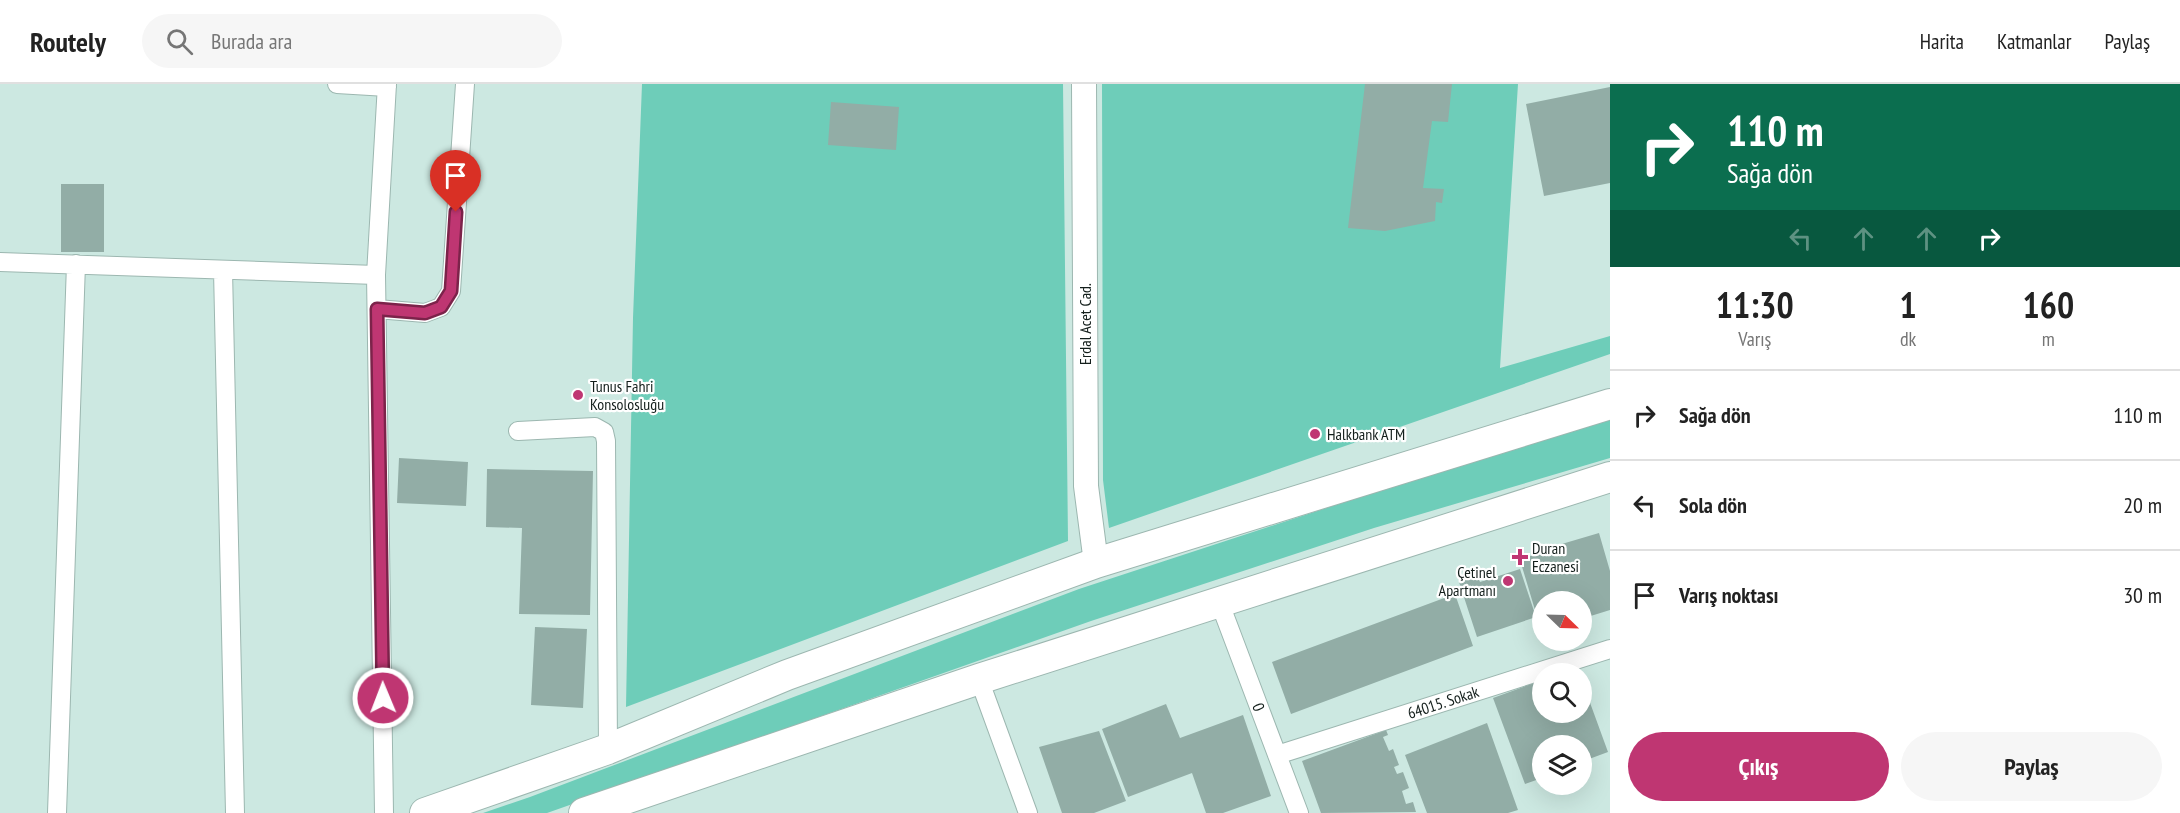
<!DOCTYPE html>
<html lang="tr">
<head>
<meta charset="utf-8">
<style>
  body { margin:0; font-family:"PT Sans Narrow",sans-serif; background:#f6f6f6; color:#222; height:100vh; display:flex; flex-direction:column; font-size:22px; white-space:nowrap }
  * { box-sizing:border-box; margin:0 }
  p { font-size:20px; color:#767676 }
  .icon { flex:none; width:33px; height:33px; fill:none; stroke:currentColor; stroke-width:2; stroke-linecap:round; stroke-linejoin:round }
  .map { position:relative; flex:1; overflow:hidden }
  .sheet { display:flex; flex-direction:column; background:#fff; width:570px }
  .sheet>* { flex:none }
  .hud { background:#0b6e4f; color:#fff; overflow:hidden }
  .needle { width:39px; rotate:113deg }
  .tools { position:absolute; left:1532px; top:507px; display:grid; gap:12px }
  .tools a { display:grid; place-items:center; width:60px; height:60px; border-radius:50%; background:#fff; box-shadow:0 6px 24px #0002; font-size:30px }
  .pin { position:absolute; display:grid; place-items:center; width:51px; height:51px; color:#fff; margin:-62px -26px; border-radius:50% 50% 50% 0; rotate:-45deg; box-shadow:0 0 6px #0007 }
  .pin .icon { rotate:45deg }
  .me { position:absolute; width:66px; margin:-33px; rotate:359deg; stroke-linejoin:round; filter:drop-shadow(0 0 4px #0008) }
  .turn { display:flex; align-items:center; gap:21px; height:126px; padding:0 18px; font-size:27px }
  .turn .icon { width:78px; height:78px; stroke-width:2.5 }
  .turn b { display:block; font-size:42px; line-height:51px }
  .lanes { display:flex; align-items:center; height:57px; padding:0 18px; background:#0003; justify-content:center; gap:30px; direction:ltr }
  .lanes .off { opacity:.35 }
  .eta { display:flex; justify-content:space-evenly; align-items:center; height:102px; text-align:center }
  .eta b { font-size:36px; font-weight:800; line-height:42px }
  .primary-button { display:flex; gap:12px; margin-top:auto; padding:12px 18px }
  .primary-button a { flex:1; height:69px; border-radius:36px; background:#bf3672; color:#fff; font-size:24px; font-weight:800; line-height:69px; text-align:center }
  .primary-button a+a { background:#f6f6f6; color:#222 }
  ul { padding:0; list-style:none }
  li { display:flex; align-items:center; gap:18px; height:90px; padding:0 18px; border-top:2px solid #e0e0e0 }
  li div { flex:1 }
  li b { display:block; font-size:22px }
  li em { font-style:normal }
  header { display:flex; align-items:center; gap:36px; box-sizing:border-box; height:84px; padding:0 30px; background:#fff; border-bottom:2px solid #e0e0e0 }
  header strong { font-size:28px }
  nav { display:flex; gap:33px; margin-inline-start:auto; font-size:21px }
  .search { width:420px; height:54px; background:#f6f6f6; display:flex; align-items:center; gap:15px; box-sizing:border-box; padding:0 21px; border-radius:33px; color:#767676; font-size:22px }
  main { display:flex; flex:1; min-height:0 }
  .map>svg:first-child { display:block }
  .green { fill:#6ecdb9 }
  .building { fill:#92ada6 }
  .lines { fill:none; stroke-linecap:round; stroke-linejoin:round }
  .minor-casing { stroke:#9cb7b0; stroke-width:20 }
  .tertiary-casing { stroke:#9cb7b0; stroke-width:26 }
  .primary-casing { stroke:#9cb7b0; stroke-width:32 }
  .minor { stroke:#fff; stroke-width:18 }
  .tertiary { stroke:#fff; stroke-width:24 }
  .primary { stroke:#fff; stroke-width:30 }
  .route-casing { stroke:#7c234a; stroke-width:15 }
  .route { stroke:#bf3672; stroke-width:10 }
  .poi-dot { fill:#bf3672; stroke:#fff; stroke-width:2 }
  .labels { text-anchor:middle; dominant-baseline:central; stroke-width:4.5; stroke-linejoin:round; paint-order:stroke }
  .street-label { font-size:16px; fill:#131e1b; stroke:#fff }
  .poi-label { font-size:16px; fill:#131e1b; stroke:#fff; text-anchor:start }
</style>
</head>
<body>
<header>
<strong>Routely</strong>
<div class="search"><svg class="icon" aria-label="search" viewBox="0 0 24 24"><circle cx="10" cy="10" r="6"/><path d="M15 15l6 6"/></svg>Burada ara</div>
<nav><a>Harita</a><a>Katmanlar</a><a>Paylaş</a></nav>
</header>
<main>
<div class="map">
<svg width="1610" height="729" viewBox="0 0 1610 729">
  <rect width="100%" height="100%" fill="#cce8e1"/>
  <!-- green -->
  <path class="green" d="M 642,0 L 1063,0 L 1068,457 L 626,623 L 633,234 Z
    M 1102,0 L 1518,0 L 1500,284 L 1610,252 L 1610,270 L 1109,444 L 1103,396 Z
    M 1610,331 L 1610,374 L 1374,444 L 1091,537 L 547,729 L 483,729 L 530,713 L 1079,505 Z"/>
  <!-- building -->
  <path class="building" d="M 1365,0 L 1452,0 L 1448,38 L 1432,37 L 1423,104 L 1444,105 L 1442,119 L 1436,118 L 1435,137 L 1385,147 L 1348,144 Z
    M 1610,3 L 1610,99 L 1544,112 L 1526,20 Z
    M 831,18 L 899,23 L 896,66 L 828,61 Z
    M 61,100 L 104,100 L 104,168 L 61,168 Z
    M 399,374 L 468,378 L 466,422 L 397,419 Z
    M 487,385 L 593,387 L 590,531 L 519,530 L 522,444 L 486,443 Z
    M 1599,449 L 1610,487 L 1610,526 L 1581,535 L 1581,518 L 1542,518 L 1541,546 L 1520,476 L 1555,462 Z
    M 1520,485 L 1536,533 L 1477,553 L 1459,498 L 1478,492 L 1480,498 Z
    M 1455,510 L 1473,562 L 1291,630 L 1272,578 Z
    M 535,543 L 587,545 L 583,624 L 531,621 Z
    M 1577,583 L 1580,590 L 1561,590 Z
    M 1581,594 L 1608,668 L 1581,678 L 1581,662 L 1542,662 L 1542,694 L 1525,700 L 1493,614 L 1542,596 L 1542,628 L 1581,628 Z
    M 1166,620 L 1180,654 L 1243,631 L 1271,712 L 1223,729 L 1206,729 L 1192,689 L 1128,713 L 1102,645 Z
    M 1487,639 L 1518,726 L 1508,729 L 1427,729 L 1405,671 Z
    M 1386,646 L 1388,651 L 1383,653 L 1389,667 L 1393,665 L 1399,681 L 1394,683 L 1397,690 L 1403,688 L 1409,704 L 1402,707 L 1406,720 L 1413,718 L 1416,728 L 1321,729 L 1302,677 Z
    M 1099,647 L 1126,717 L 1094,729 L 1062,729 L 1039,663 Z"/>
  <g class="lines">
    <!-- minor casing -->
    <g class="minor-casing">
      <path id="minor" d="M 337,0 L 387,3
        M 0,178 L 376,191
        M 223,186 L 235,729
        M 377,225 L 425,229 L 441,223 L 451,207 L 465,0
        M 518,347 L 595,343 L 604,348 L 606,357 L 608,665
        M 1219,517 L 1299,729
        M 979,595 L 1028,729
        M 1277,671 L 1610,565
        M 57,729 L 76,180
        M 384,729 L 376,191 L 387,0"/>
    </g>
    <!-- tertiary casing -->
    <g class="tertiary-casing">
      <path id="tertiary" d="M 1084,0 L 1086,402 L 1096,479"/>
    </g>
    <!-- primary casing -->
    <g class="primary-casing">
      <path id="primary" d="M 425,729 L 608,665 L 787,591 L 1096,479 L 1610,320
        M 584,729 L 979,595 L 1610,393"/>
    </g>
    <!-- minor -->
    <use href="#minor" class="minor"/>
    <!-- tertiary -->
    <use href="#tertiary" class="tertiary"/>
    <!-- primary -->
    <use href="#primary" class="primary"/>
  </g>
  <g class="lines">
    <!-- route casing -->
    <g class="route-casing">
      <path id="route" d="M 383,614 L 377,225 L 425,229 L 441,223 L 451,207 L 456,128"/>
    </g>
    <!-- route -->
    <use href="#route" class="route"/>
  </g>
  <!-- markers -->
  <g class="poi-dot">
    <circle cx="578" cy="311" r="6"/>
    <circle cx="1315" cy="350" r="6"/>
    <path d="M1517 464h6v6h6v6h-6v6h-6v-6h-6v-6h6z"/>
    <circle cx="1508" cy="497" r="6"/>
  </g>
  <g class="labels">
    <!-- street labels -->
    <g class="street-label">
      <text transform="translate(1085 240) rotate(-90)">Erdal Acet Cad.</text>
      <text transform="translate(1443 618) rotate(-18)">64015. Sokak</text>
      <text transform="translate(1259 623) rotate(69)">0</text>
    </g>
    <!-- poi labels -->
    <g class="poi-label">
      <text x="590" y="302">Tunus Fahri<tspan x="590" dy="18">Konsolosluğu</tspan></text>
      <text x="1327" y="350">Halkbank ATM</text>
      <text x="1532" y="464">Duran<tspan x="1532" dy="18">Eczanesi</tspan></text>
      <text x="1496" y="488" text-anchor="end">Çetinel<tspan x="1496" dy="18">Apartmanı</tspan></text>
    </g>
  </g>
</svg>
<div class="tools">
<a><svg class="needle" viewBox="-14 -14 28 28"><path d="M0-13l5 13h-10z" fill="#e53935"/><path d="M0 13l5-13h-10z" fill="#767676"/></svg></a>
<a><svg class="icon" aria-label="search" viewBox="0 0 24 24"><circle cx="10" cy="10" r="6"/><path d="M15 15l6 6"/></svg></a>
<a><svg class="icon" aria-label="layers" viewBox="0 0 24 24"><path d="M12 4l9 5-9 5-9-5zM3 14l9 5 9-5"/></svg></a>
</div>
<div class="pin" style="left:456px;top:128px;background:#d93025"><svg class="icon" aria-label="arrive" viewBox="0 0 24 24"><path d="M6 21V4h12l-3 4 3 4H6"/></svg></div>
<svg class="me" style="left:383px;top:614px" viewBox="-20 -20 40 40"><circle r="17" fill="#bf3672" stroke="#fff" stroke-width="3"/><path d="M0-11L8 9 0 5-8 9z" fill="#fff"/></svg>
</div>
<section class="sheet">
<div class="hud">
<div class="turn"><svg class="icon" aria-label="right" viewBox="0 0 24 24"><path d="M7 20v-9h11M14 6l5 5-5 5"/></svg><div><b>110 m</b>Sağa dön</div></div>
<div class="lanes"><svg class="icon off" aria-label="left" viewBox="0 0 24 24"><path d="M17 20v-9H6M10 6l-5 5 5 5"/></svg><svg class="icon off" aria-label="ahead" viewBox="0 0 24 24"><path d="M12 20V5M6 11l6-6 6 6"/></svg><svg class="icon off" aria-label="ahead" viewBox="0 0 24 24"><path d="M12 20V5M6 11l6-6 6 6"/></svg><svg class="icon" aria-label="right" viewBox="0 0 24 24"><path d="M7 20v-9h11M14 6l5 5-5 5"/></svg></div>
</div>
<div class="eta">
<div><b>11:30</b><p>Varış</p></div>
<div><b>1</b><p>dk</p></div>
<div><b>160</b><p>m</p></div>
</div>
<ul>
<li><svg class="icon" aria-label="right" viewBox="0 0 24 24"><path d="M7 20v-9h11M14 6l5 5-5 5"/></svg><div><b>Sağa dön</b></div><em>110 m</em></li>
<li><svg class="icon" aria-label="left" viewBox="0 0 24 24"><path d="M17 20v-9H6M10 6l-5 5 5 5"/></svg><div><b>Sola dön</b></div><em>20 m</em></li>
<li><svg class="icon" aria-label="arrive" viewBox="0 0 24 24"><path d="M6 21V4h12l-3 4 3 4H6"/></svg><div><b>Varış noktası</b></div><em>30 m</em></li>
</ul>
<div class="primary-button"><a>Çıkış</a><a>Paylaş</a></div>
</section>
</main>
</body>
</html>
